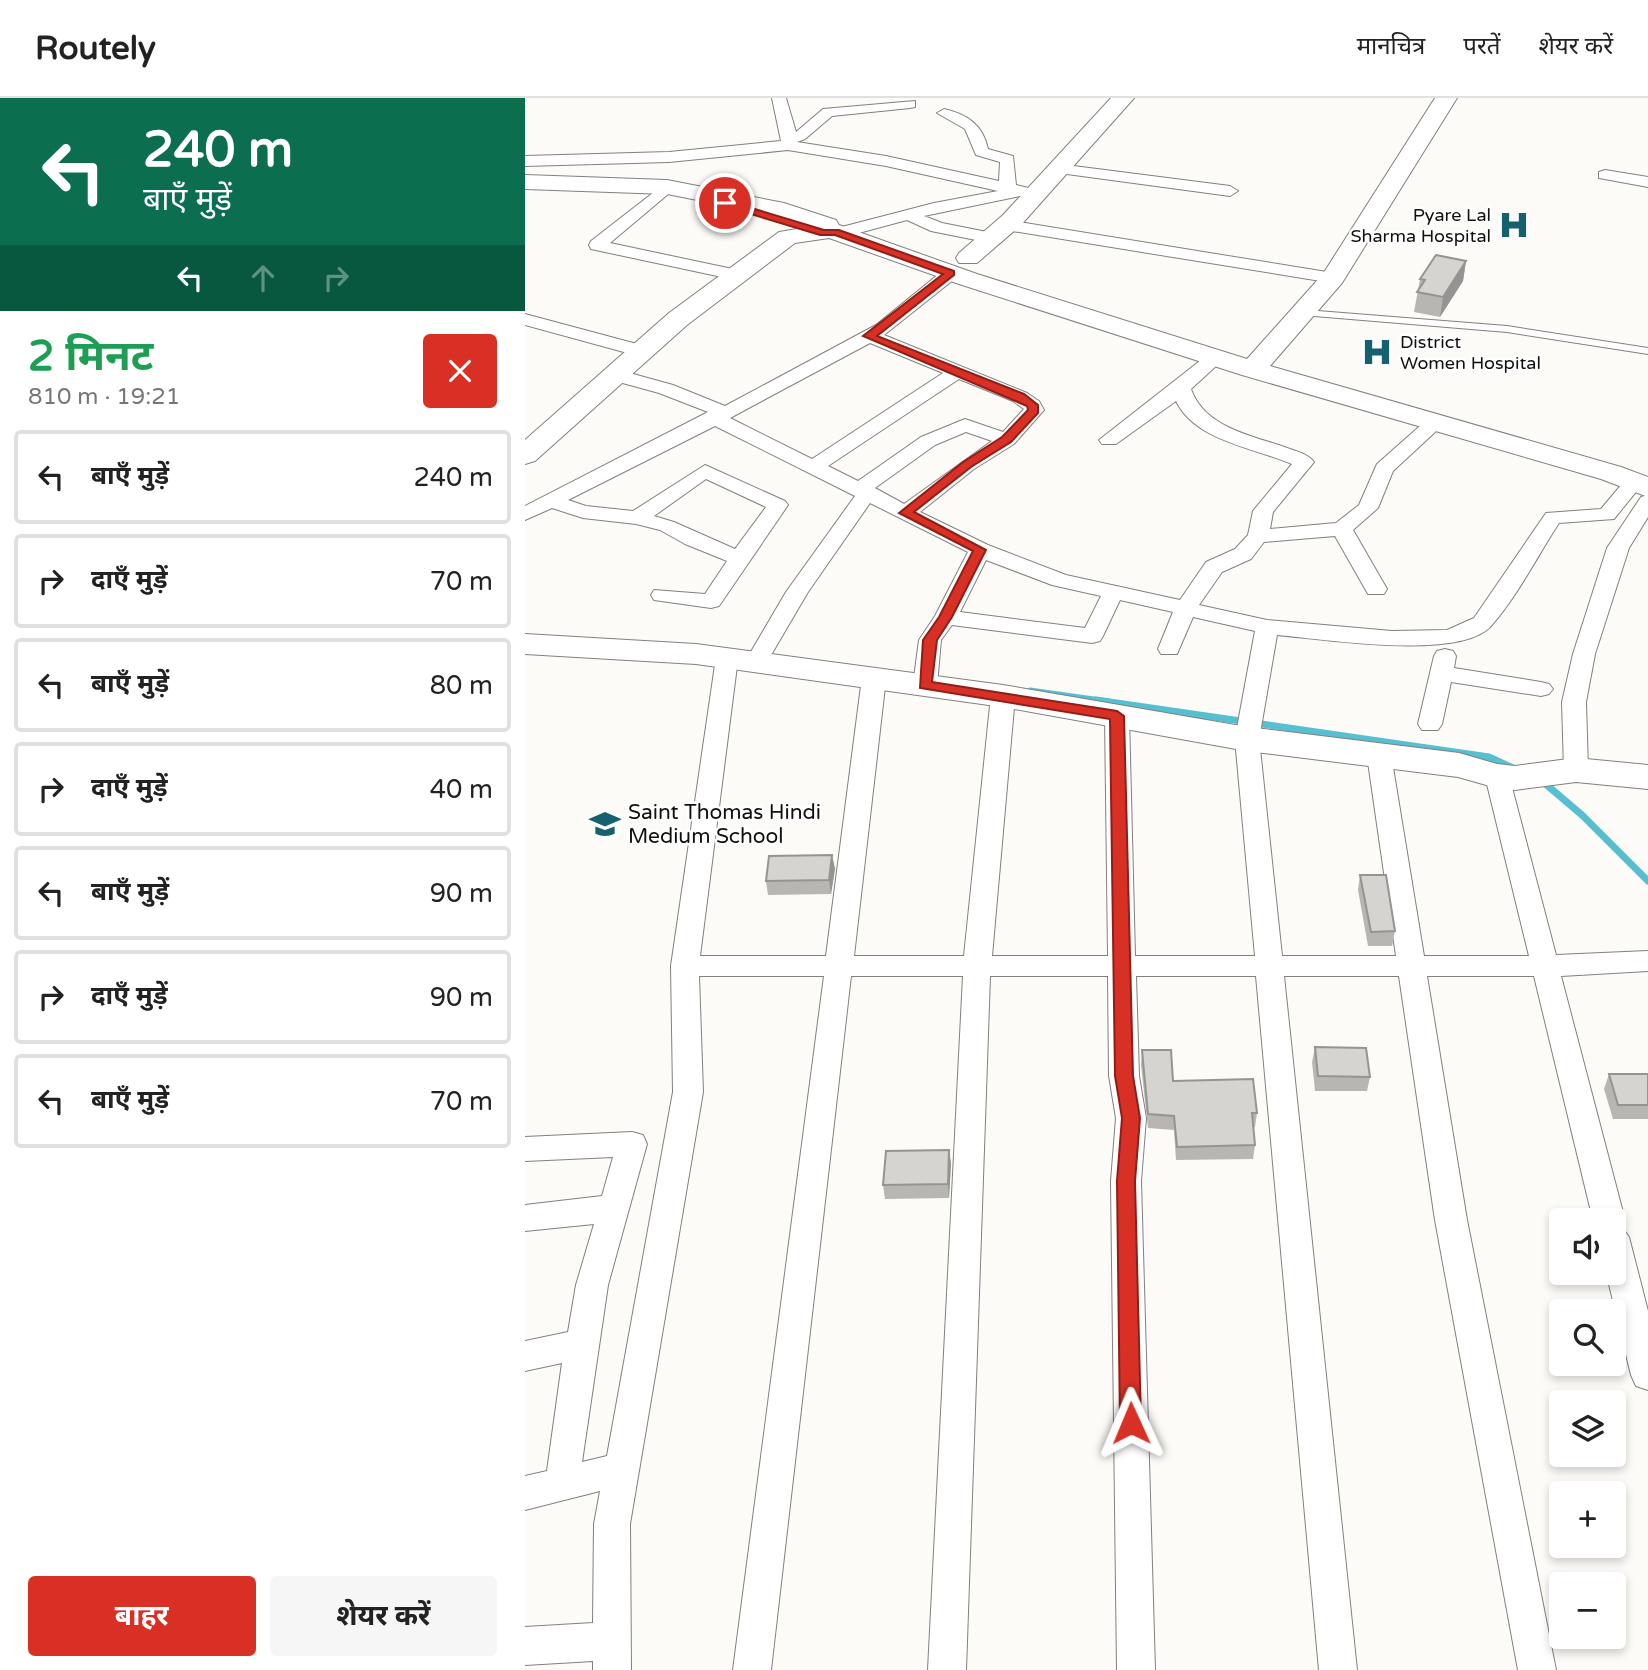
<!DOCTYPE html>
<html lang="hi">
<head>
<meta charset="utf-8">
<style>
  body { margin:0; font-family:"Varela Round","Noto Sans Devanagari",sans-serif; background:#f6f6f6; color:#222; height:100vh; display:flex; flex-direction:column; font-size:26px; white-space:nowrap }
  * { box-sizing:border-box; margin:0 }
  p { font-size:23px; color:#767676 }
  .icon { flex:none; width:38px; height:38px; fill:none; stroke:currentColor; stroke-width:2; stroke-linecap:round; stroke-linejoin:round }
  .map { position:relative; flex:1; overflow:hidden }
  .side { display:flex; flex-direction:column; background:#fff; width:525px }
  .side>* { flex:none }
  .top-card { background:#0b6e4f; color:#fff; overflow:hidden }
  .buttons { position:absolute; left:1024px; top:1110px; display:grid; gap:14px }
  .buttons a { display:grid; place-items:center; width:77px; height:77px; border-radius:7px; background:#fff; box-shadow:0 4px 10px #0003; font-size:35px }
  .pin { position:absolute; display:grid; place-items:center; width:60px; height:60px; color:#fff; margin:-30px; border:4px solid #fff; border-radius:50%; box-shadow:0 2px 7px #0007 }
  .me { position:absolute; width:77px; margin:-38px; rotate:359deg; stroke-linejoin:round; filter:drop-shadow(0 0 5px #0008) }
  .turn { display:flex; align-items:center; gap:24px; height:147px; padding:0 28px; font-size:32px }
  .turn .icon { width:91px; height:91px; stroke-width:2.5 }
  .turn b { display:block; font-size:49px; line-height:60px }
  .lanes { display:flex; align-items:center; height:66px; padding:0 28px; background:#0003; justify-content:center; gap:35px; direction:ltr }
  .lanes .off { opacity:.35 }
  .round { display:grid; place-items:center; flex:none; width:74px; height:74px; border-radius:7px; background:#f6f6f6 }
  .headline { display:flex; align-items:center; justify-content:space-between; height:119px; padding:0 28px }
  h1 { font-size:42px; font-weight:700; line-height:52px; color:#1e9e55 }
  .primary-button { display:flex; gap:14px; margin-top:auto; padding:14px 28px }
  .primary-button a { flex:1; height:80px; border-radius:7px; background:#d93025; color:#fff; font-size:28px; font-weight:700; line-height:80px; text-align:center }
  .primary-button a+a { background:#f6f6f6; color:#222 }
  ul { padding:0; list-style:none }
  li { display:flex; align-items:center; gap:21px; height:94px; margin:0 14px 10px; padding:0 14px; border:4px solid #e0e0e0; border-radius:7px }
  li div { flex:1 }
  li b { display:block; font-size:26px }
  li em { font-style:normal }
  header { display:flex; align-items:center; gap:42px; box-sizing:border-box; height:98px; padding:0 35px; background:#fff; border-bottom:2px solid #e0e0e0 }
  header strong { font-size:33px }
  nav { display:flex; gap:38px; margin-inline-start:auto; font-size:24px }
  main { display:flex; flex:1; min-height:0 }
  .map>svg:first-child { display:block }
  .lines { fill:none; stroke-linecap:round; stroke-linejoin:round }
  .stream-far1 { stroke:#56bfd1; stroke-width:5 }
  .stream { stroke:#56bfd1; stroke-width:7 }
  .lane-casing { stroke:#82807d; stroke-width:2 }
  .street-casing { stroke:#82807d; stroke-width:2 }
  .secondary-casing { stroke:#82807d; stroke-width:2 }
  .lane { fill:#fff; fill-rule:evenodd }
  .street { fill:#fff; fill-rule:evenodd }
  .secondary { fill:#fff; fill-rule:evenodd }
  .wall { fill:#b7b6b3 }
  .shaded-wall { fill:#959492 }
  .building { fill:#d5d4d0; stroke:#959492; stroke-width:2 }
  .route { fill:#d93025; stroke:#8d1f18; stroke-width:2 }
  .labels { text-anchor:middle; dominant-baseline:central; stroke-width:5; stroke-linejoin:round; paint-order:stroke }
  .far-poi-label { font-size:18px; fill:#0f0f0e; stroke:#fff; text-anchor:end }
  .poi-label { font-size:21px; fill:#0f0f0e; stroke:#fff; text-anchor:start }
</style>
</head>
<body>
<header>
<strong>Routely</strong>
<nav><a>मानचित्र</a><a>परतें</a><a>शेयर करें</a></nav>
</header>
<main>
<section class="side">
<div class="top-card">
<div class="turn"><svg class="icon" aria-label="left" viewBox="0 0 24 24"><path d="M17 20v-9H6M10 6l-5 5 5 5"/></svg><div><b>240 m</b>बाएँ मुड़ें</div></div>
<div class="lanes"><svg class="icon" aria-label="left" viewBox="0 0 24 24"><path d="M17 20v-9H6M10 6l-5 5 5 5"/></svg><svg class="icon off" aria-label="ahead" viewBox="0 0 24 24"><path d="M12 20V5M6 11l6-6 6 6"/></svg><svg class="icon off" aria-label="right" viewBox="0 0 24 24"><path d="M7 20v-9h11M14 6l5 5-5 5"/></svg></div>
</div>
<div class="headline"><div><h1>2 मिनट</h1><p>810 m · 19:21</p></div><a class="round" style="background:#d93025;color:#fff"><svg class="icon" aria-label="close" viewBox="0 0 24 24"><path d="M6 6l12 12M18 6L6 18"/></svg></a></div>
<ul>
<li><svg class="icon" aria-label="left" viewBox="0 0 24 24"><path d="M17 20v-9H6M10 6l-5 5 5 5"/></svg><div><b>बाएँ मुड़ें</b></div><em>240 m</em></li>
<li><svg class="icon" aria-label="right" viewBox="0 0 24 24"><path d="M7 20v-9h11M14 6l5 5-5 5"/></svg><div><b>दाएँ मुड़ें</b></div><em>70 m</em></li>
<li><svg class="icon" aria-label="left" viewBox="0 0 24 24"><path d="M17 20v-9H6M10 6l-5 5 5 5"/></svg><div><b>बाएँ मुड़ें</b></div><em>80 m</em></li>
<li><svg class="icon" aria-label="right" viewBox="0 0 24 24"><path d="M7 20v-9h11M14 6l5 5-5 5"/></svg><div><b>दाएँ मुड़ें</b></div><em>40 m</em></li>
<li><svg class="icon" aria-label="left" viewBox="0 0 24 24"><path d="M17 20v-9H6M10 6l-5 5 5 5"/></svg><div><b>बाएँ मुड़ें</b></div><em>90 m</em></li>
<li><svg class="icon" aria-label="right" viewBox="0 0 24 24"><path d="M7 20v-9h11M14 6l5 5-5 5"/></svg><div><b>दाएँ मुड़ें</b></div><em>90 m</em></li>
<li><svg class="icon" aria-label="left" viewBox="0 0 24 24"><path d="M17 20v-9H6M10 6l-5 5 5 5"/></svg><div><b>बाएँ मुड़ें</b></div><em>70 m</em></li>
</ul>
<div class="primary-button"><a>बाहर</a><a>शेयर करें</a></div>
</section>
<div class="map">
<svg width="1123" height="1572" viewBox="0 0 1123 1572">
  <rect width="100%" height="100%" fill="#fcfbf7"/>
  <g class="lines">
    <!-- stream-far1 -->
    <path class="stream-far1" d="M 505,592 L 583,603"/>
    <!-- stream -->
    <path class="stream" d="M 571,602 L 964,659 L 990,671
      M 1017,683 L 1057,717 L 1123,783"/>
    <!-- lane casing -->
    <g class="lane-casing">
      <path id="lane" d="M 780,212 L 982,228 L 1123,250 L 1123,256 L 982,234 L 777,217 L 777,213 Z"/>
    </g>
    <!-- street casing -->
    <g class="street-casing">
      <path id="street" d="M 247,0 L 261,0 L 271,34 L 298,11 L 390,3 L 390,9 L 385,10 L 307,18 L 280,41 L 272,44 L 361,58 L 474,83 L 475,64 L 451,57 L 440,31 L 412,15 L 419,11 C 442,16 458,27 463,51 L 488,58 L 491,87 L 516,93 L 518,96 L 510,101 L 495,98 L 399,118 L 417,125 L 472,136 L 474,140 L 466,145 L 406,133 L 382,122 L 315,140 L 307,135 L 309,131 L 409,105 L 473,93 L 361,68 L 263,52 L 144,64 L 0,68 L 0,58 L 144,54 L 256,43 Z
        M 533,66 L 705,88 L 713,93 L 705,98 L 527,74 L 527,68 Z
        M 1080,72 L 1123,79 L 1123,89 L 1074,80 L 1074,74 Z
        M 142,84 L 150,89 L 148,92 L 85,145 L 217,173 L 220,177 L 217,181 L 211,182 L 66,151 L 64,147 L 66,143 Z
        M 481,122 L 808,175 L 817,180 L 808,185 L 475,131 L 475,123 Z
        M 426,170 L 432,171 L 435,175 L 432,179 L 359,237 L 502,295 L 514,303 L 519,312 L 489,346 L 449,371 L 395,414 L 463,447 L 541,477 L 655,502 L 681,464 L 710,451 L 723,437 L 728,413 L 767,366 C 730,350 670,343 651,303 L 591,346 L 577,346 L 574,342 L 685,255 L 692,253 L 701,259 L 666,291 C 680,331 730,338 765,351 C 774,354 784,357 789,364 L 748,414 L 745,431 L 811,425 L 834,407 L 852,366 L 904,320 L 918,320 L 921,324 L 868,373 L 853,410 L 828,432 L 862,491 L 859,496 L 843,496 L 810,438 L 739,444 L 726,461 L 697,474 L 674,507 L 742,522 L 867,533 L 922,532 L 949,520 L 1021,415 L 1076,411 L 1102,380 L 1116,380 L 1119,384 L 1089,421 L 1034,425 C 1013,457 992,499 966,528 C 935,563 797,541 752,537 L 734,641 L 757,858 L 871,858 L 842,657 L 845,651 L 863,651 L 866,657 L 899,858 L 1004,858 L 960,678 L 963,672 L 981,672 L 984,678 L 1031,857 L 1123,853 L 1123,873 L 1036,878 L 1100,1122 L 1096,1128 L 1104,1139 L 1123,1213 L 1123,1292 L 1111,1288 L 1106,1277 L 1081,1174 L 1088,1174 L 1088,1122 L 1068,1122 L 1009,878 L 902,878 L 942,1122 L 1031,1572 L 993,1572 L 910,1122 L 874,878 L 759,878 L 832,1572 L 794,1572 L 731,878 L 611,878 L 614,978 L 621,1020 L 616,1083 L 630,1572 L 592,1572 L 586,1083 L 591,1020 L 584,978 L 583,878 L 465,878 L 441,1572 L 403,1572 L 438,878 L 326,878 L 246,1572 L 208,1572 L 299,878 L 174,878 L 178,994 L 105,1426 L 106,1572 L 68,1572 L 68,1563 L 0,1567 L 0,1529 L 68,1525 L 69,1426 L 75,1393 L 0,1412 L 0,1378 L 22,1373 L 37,1265 L 0,1273 L 0,1243 L 43,1234 L 51,1187 L 69,1126 L 0,1133 L 0,1107 L 77,1098 L 88,1059 L 0,1063 L 0,1039 L 107,1034 L 118,1037 L 122,1046 L 83,1187 L 57,1364 L 82,1358 L 148,994 L 146,868 L 191,560 L 194,555 L 210,555 L 213,560 L 175,858 L 301,858 L 337,580 L 341,575 L 357,575 L 361,580 L 329,858 L 439,858 L 466,598 L 470,593 L 486,593 L 490,598 L 467,858 L 583,858 L 580,618 L 584,613 L 600,613 L 604,618 L 610,858 L 730,858 L 710,641 L 730,533 L 668,519 L 652,556 L 636,556 L 633,551 L 648,514 L 595,502 L 578,538 L 575,543 L 567,545 L 427,527 L 416,542 L 412,587 L 408,592 L 392,592 L 388,587 L 394,542 L 410,518 L 443,454 L 345,405 L 283,494 L 239,569 L 223,569 L 220,564 L 261,494 L 330,398 L 190,328 L 43,402 L 61,408 L 108,413 L 180,367 L 260,403 L 263,407 L 194,508 L 186,510 L 129,502 L 126,497 L 129,492 L 180,496 L 202,463 L 160,446 L 135,432 L 111,426 L 58,420 L 27,410 L 0,422 L 0,408 L 183,314 L 134,295 L 83,281 L 81,277 L 83,273 L 90,271 L 148,287 L 200,308 L 351,227 L 420,171 ZM 345,245 L 418,275 L 287,361 L 205,320 ZM 434,281 L 488,303 L 499,311 L 478,334 L 440,321 L 396,339 L 333,383 L 303,368 ZM 441,334 L 467,343 L 379,406 L 350,390 L 410,347 ZM 181,381 L 241,409 L 210,451 L 149,424 L 129,418 ZM 461,462 L 527,487 L 576,498 L 560,530 L 435,514 Z
        M 0,216 L 123,249 L 126,253 L 117,259 L 0,227 Z
        M 1123,397 L 1123,419 L 1104,450 L 1070,556 L 1061,604 L 1063,672 L 1060,678 L 1042,678 L 1039,672 L 1037,604 L 1048,556 L 1082,450 L 1116,399 Z
        M 920,551 L 928,553 L 931,558 L 929,570 L 1016,584 L 1024,586 L 1028,591 L 1024,596 L 1016,598 L 926,584 L 917,626 L 913,632 L 897,632 L 893,626 L 909,558 L 912,553 Z"/>
    </g>
    <!-- secondary casing -->
    <g class="secondary-casing">
      <path id="secondary" d="M 586,0 L 609,0 L 496,127 L 452,165 L 434,165 L 431,160 L 434,155 L 478,117 Z
        M 910,0 L 932,0 L 817,185 L 745,268 L 1096,369 L 1123,379 L 1123,399 L 1076,381 L 717,277 L 434,186 L 304,140 L 270,145 L 162,227 L 10,363 L 0,366 L 0,342 L 144,215 L 254,134 L 284,129 L 253,118 L 142,96 L 0,91 L 0,77 L 142,82 L 259,105 L 311,122 L 314,127 L 452,176 L 722,261 L 798,176 Z
        M 0,536 L 171,546 L 478,587 L 722,629 L 934,655 L 972,666 L 990,668 L 1051,660 L 1123,667 L 1123,691 L 1051,684 L 990,692 L 972,690 L 933,679 L 722,653 L 478,609 L 171,566 L 0,556 Z"/>
    </g>
    <!-- lane -->
    <use href="#lane" class="lane"/>
    <!-- street -->
    <use href="#street" class="street"/>
    <!-- secondary -->
    <use href="#secondary" class="secondary"/>
  </g>
  <!-- wall -->
  <path class="wall" d="M 941,163 L 938,183 L 915,219 L 889,214 L 895,181 Z
    M 307,757 L 310,771 L 306,796 L 243,797 L 241,783 Z
    M 835,777 L 870,833 L 867,848 L 843,848 L 833,792 Z
    M 790,949 L 845,979 L 842,993 L 790,993 L 787,964 Z
    M 617,952 L 648,983 L 732,1015 L 730,1029 L 728,1029 L 730,1047 L 728,1061 L 651,1062 L 649,1032 L 623,1030 L 616,967 Z
    M 1084,976 L 1123,976 L 1123,1021 L 1088,1021 L 1079,991 Z
    M 424,1052 L 426,1066 L 424,1100 L 360,1101 L 358,1087 Z"/>
  <!-- shaded-wall -->
  <path class="shaded-wall" d="M 941,163 L 938,183 L 915,219 L 918,199 Z
    M 307,757 L 310,771 L 306,796 L 304,782 Z
    M 424,1052 L 426,1066 L 424,1100 L 423,1086 Z"/>
  <!-- building -->
  <path class="building" d="M 911,157 L 941,163 L 918,199 L 892,194 L 900,182 L 895,181 Z
    M 307,757 L 304,782 L 241,783 L 244,758 Z
    M 835,777 L 861,777 L 870,833 L 846,834 Z
    M 790,949 L 841,950 L 845,979 L 793,978 Z
    M 617,952 L 646,952 L 648,983 L 728,981 L 732,1015 L 727,1015 L 730,1047 L 652,1049 L 649,1018 L 623,1016 Z
    M 1084,976 L 1123,976 L 1123,1007 L 1093,1007 Z
    M 424,1052 L 423,1086 L 358,1087 L 361,1053 Z"/>
  <!-- route -->
  <path class="route" d="M 200,102 L 299,132 L 314,132 L 429,173 L 429,177 L 352,238 L 499,296 L 513,307 L 513,315 L 486,344 L 446,369 L 389,414 L 461,452 L 427,519 L 412,542 L 407,584 L 592,613 L 599,618 L 608,978 L 615,1020 L 610,1083 L 616,1325 L 613,1332 L 606,1335 L 598,1332 L 595,1325 L 592,1083 L 597,1020 L 590,978 L 585,621 L 395,590 L 398,542 L 414,519 L 448,453 L 374,415 L 438,364 L 477,339 L 503,312 L 502,308 L 338,238 L 418,176 L 310,137 L 295,137 L 196,107 Z"/>
  <!-- icons -->
  <defs>
    <g id="hospital-bare" transform="scale(2.415)"><path d="M-5-5h3v3.5h4V-5h3V5h-3V1.5h-4V5h-3Z" fill="#15616d" stroke="#fff" stroke-width="2.5" paint-order="stroke"/></g>
    <g id="school-bare" transform="scale(2.415)"><path d="M0-5L7-2L0 1L-7-2ZM-4 1L0 2.5L4 1V4Q0 6-4 4Z" fill="#15616d" stroke="#fff" stroke-width="2.5" paint-order="stroke"/></g>
  </defs>
  <g fill-rule="evenodd">
    <use href="#hospital-bare" x="989" y="127"/>
    <use href="#hospital-bare" x="852" y="254"/>
    <use href="#school-bare" x="80" y="726"/>
  </g>
  <g class="labels">
    <!-- far-poi labels -->
    <g class="far-poi-label">
      <text x="966" y="117">Pyare Lal<tspan x="966" dy="21">Sharma Hospital</tspan></text>
      <text x="875" y="244" text-anchor="start">District<tspan x="875" dy="21">Women Hospital</tspan></text>
    </g>
    <!-- poi labels -->
    <g class="poi-label">
      <text x="103" y="714">Saint Thomas Hindi<tspan x="103" dy="24">Medium School</tspan></text>
    </g>
  </g>
</svg>
<div class="buttons">
<a><svg class="icon" aria-label="sound" viewBox="0 0 24 24"><path d="M4 9h4l5-4v14l-5-4H4zM17 9q2 3 0 6"/></svg></a>
<a><svg class="icon" aria-label="search" viewBox="0 0 24 24"><circle cx="10" cy="10" r="6"/><path d="M15 15l6 6"/></svg></a>
<a><svg class="icon" aria-label="layers" viewBox="0 0 24 24"><path d="M12 4l9 5-9 5-9-5zM3 14l9 5 9-5"/></svg></a>
<a>+</a>
<a>−</a>
</div>
<div class="pin" style="left:200px;top:105px;background:#d93025"><svg class="icon" aria-label="arrive" viewBox="0 0 24 24"><path d="M6 21V4h12l-3 4 3 4H6"/></svg></div>
<svg class="me" style="left:606px;top:1325px" viewBox="-20 -20 40 40"><path d="M0-17L14 15 0 8-14 15z" fill="#d93025" stroke="#fff" stroke-width="4"/></svg>
</div>
</main>
</body>
</html>
